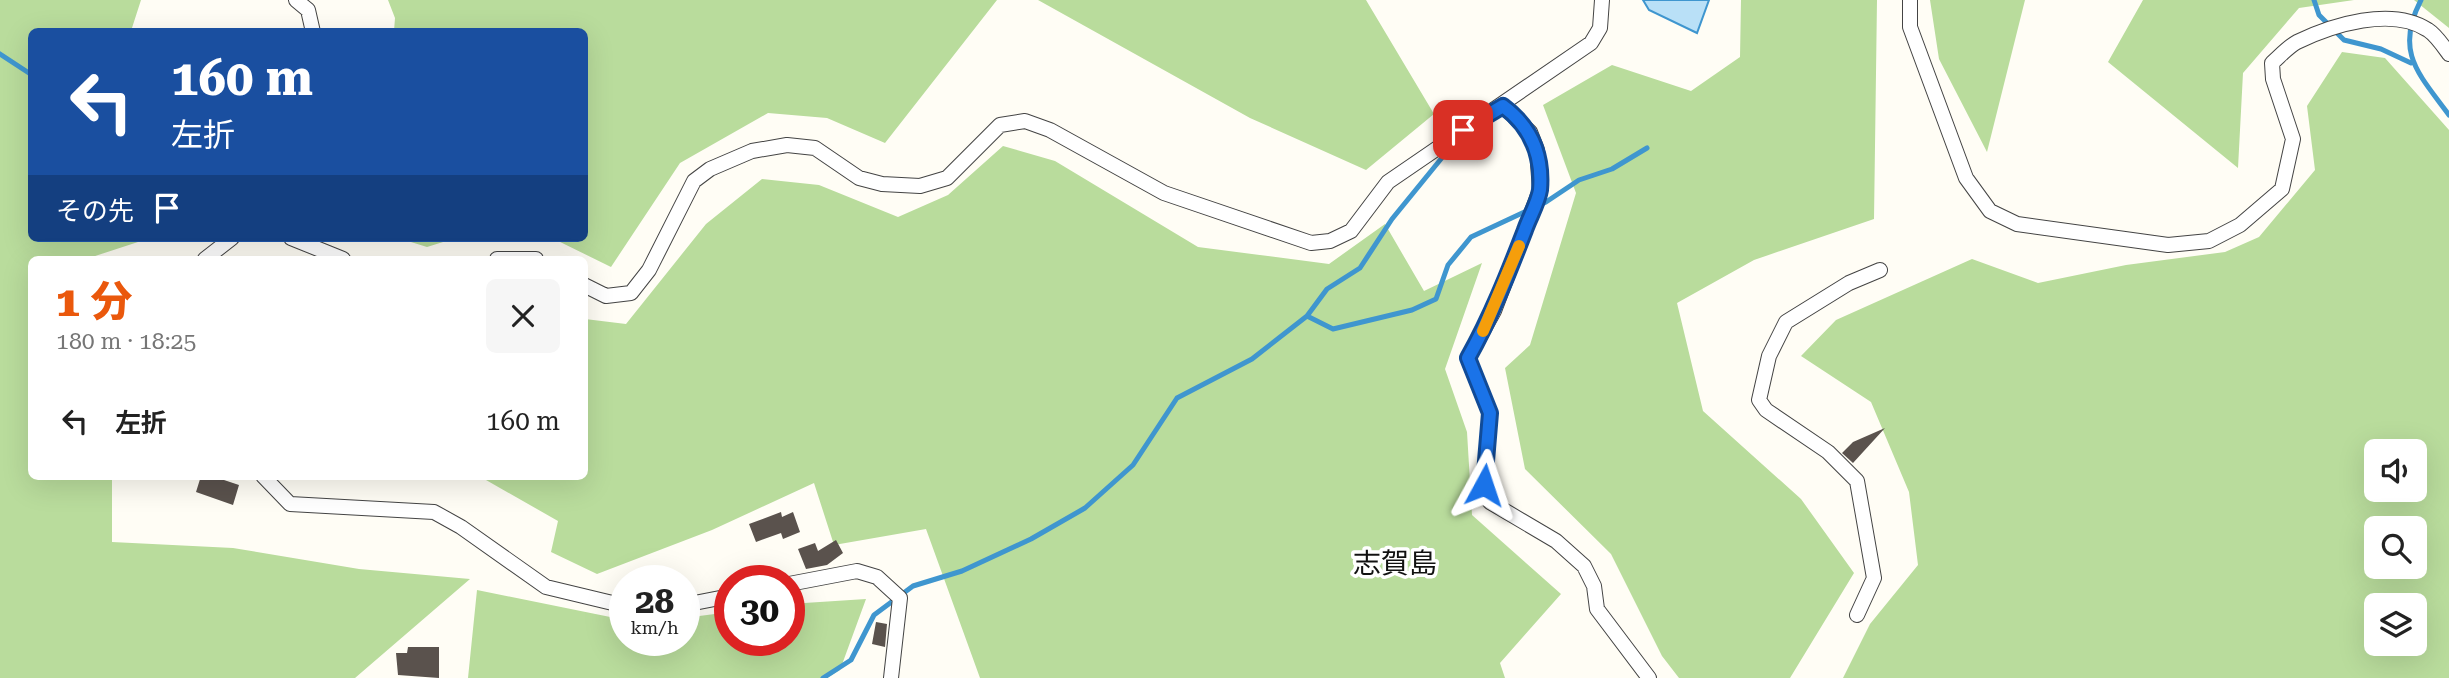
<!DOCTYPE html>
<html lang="ja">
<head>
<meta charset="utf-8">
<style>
  body { margin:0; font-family:"Roboto Serif","Noto Sans JP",serif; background:#f6f6f6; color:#222; height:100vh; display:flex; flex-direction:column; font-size:26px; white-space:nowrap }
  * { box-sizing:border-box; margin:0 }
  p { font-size:23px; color:#767676 }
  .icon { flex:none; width:38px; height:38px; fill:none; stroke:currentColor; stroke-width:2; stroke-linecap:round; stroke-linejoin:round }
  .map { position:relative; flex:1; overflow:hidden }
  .sheet { position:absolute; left:28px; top:256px; width:560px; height:224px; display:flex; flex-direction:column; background:#fff; border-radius:10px; box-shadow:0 7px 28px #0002 }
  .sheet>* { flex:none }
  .top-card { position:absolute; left:28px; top:28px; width:560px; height:214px; border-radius:10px; box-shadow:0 7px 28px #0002; background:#1a4fa0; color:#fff; overflow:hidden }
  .tools { position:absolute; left:2364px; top:439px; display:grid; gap:14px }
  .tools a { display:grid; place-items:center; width:63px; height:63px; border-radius:10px; background:#fff; box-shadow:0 7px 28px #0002; font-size:35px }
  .speed { position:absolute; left:609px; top:565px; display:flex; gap:14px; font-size:35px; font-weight:700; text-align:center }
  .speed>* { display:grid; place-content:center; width:91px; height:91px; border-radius:50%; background:#fff; box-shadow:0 7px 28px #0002; line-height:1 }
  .speed small { font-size:18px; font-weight:400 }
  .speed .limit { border:10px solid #d22; background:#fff; color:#111 }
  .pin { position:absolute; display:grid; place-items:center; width:60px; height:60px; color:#fff; margin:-30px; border-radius:14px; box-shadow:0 4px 10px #0006 }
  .me { position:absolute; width:77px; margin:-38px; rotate:5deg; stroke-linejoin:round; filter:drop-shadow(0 0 5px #0008) }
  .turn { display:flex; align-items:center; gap:24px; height:147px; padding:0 28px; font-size:32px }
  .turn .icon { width:91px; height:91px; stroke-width:2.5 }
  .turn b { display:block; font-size:49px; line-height:60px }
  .then { display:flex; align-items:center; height:66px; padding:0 28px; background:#0003; gap:14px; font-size:26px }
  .round { display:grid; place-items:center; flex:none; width:74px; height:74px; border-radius:10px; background:#f6f6f6 }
  .overview { display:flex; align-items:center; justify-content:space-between; height:119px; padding:0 28px }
  h1 { font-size:42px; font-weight:800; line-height:52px; color:#ea580c }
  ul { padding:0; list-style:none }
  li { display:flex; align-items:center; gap:21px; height:91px; padding:0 28px }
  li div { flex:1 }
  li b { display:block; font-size:26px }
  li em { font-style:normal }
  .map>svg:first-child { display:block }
  .forest { fill:#b9dc9c; fill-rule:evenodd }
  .water { fill:#b9e0f7; stroke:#3f96cf; stroke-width:2 }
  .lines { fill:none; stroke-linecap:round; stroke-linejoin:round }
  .stream { stroke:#3f96cf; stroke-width:5 }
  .building { fill:#5a524d }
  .street-casing { stroke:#444; stroke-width:16 }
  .street { stroke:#fff; stroke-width:14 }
  .route-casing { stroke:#114b97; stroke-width:18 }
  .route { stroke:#1a73e8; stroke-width:12 }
  .slow { stroke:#f59e0b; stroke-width:12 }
  .labels { text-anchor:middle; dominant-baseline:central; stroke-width:7; stroke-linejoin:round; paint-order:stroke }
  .quarter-label { font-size:28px; fill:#111; stroke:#fff }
</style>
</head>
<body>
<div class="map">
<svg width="2449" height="678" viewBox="0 0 2449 678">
  <rect width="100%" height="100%" fill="#fffdf5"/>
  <!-- forest -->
  <path class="forest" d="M 0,0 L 141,0 L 131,31 L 32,32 L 32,238 L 161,238 L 138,242 L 86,259 L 32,259 L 32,476 L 112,476 L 112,542 L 233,548 L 359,569 L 470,579 L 355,678 L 0,678 Z
    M 388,0 L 997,0 L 885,143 L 827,118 L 768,113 L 680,163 L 611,267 L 552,238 L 584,238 L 584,32 L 394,31 L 395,18 Z
    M 1038,0 L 1366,0 L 1434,114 L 1366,170 L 1250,118 Z
    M 1741,0 L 1877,0 L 1874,219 L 1754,260 L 1677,303 L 1703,411 L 1801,499 L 1854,573 L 1790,678 L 1679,678 L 1662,656 L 1611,554 L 1525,469 L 1505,368 L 1530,345 L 1576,193 L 1543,105 L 1612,65 L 1691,91 L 1740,57 Z
    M 1930,0 L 2025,0 L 1987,152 L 1939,59 Z
    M 2143,0 L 2354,0 L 2299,8 L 2243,73 L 2238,168 L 2108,62 Z
    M 2414,0 L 2449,0 L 2449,28 Z
    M 2342,52 L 2385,58 L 2449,130 L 2449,678 L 1843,678 L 1870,624 L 1918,565 L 1909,492 L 1871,402 L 1801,356 L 1836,320 L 1972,259 L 2038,283 L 2126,265 L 2225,252 L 2259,237 L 2315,170 L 2307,106 ZM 2376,452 L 2415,452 L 2415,490 L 2376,490 ZM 2376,528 L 2415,528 L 2415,567 L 2376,567 ZM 2376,606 L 2415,606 L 2415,644 L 2376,644 Z
    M 1003,146 L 1055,161 L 1198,247 L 1329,264 L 1385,224 L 1424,291 L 1482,263 L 1445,369 L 1467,432 L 1472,515 L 1561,594 L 1500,663 L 1505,678 L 980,678 L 926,529 L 834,545 L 814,483 L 712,530 L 597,574 L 551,552 L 558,521 L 479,476 L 584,476 L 585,319 L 626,324 L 706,224 L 762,179 L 819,185 L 898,217 L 948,195 Z
    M 398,238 L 456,238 L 427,247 Z
    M 324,476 L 422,476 L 408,480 Z
    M 477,590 L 625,620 L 625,640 L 684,640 L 684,618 L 730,612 L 730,640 L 789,640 L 789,604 L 866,599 L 840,670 L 827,678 L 468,678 Z"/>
  <!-- water -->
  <path class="water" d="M 1643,0 L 1709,0 L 1697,33 L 1649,10 Z"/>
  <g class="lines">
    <!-- stream -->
    <path class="stream" d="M 2314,0 L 2319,15 L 2344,40 L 2381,49 L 2411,63
      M 2421,0 C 2394,52 2419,74 2449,115
      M 0,54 L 32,75
      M 1307,316 L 1333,329 L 1412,310 L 1436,299 L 1448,265 L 1471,237 L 1546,202 L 1579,180 L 1612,169 L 1647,148
      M 823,678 L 851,660 L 874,615 L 913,586 L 962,571 L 1031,539 L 1085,508 L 1133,465 L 1177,398 L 1252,359 L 1307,316 L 1327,289 L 1360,268 L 1392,219 L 1445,154"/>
  </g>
  <!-- building -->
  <path class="building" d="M 1885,428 L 1853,463 L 1842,453 L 1853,442 Z
    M 201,476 L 212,476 L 239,485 L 233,505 L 196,492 Z
    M 781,512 L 782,517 L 793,512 L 800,532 L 783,539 L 781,533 L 756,542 L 749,524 Z
    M 836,540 L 843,553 L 827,565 L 806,569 L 798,549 L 815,543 L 818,551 Z
    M 876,622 L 887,624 L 885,647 L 872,644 Z
    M 408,647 L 439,647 L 439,678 L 398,675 L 396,653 L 407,653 Z"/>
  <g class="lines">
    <!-- street casing -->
    <g class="street-casing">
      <path id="street" d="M 296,0 L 308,10 L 313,32
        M 1910,0 L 1910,27 L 1966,178 L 1990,211 L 2017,224 L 2168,245 L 2209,241 L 2240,225 L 2282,189 L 2293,139 L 2273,79 L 2272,63 C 2280,56 2288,47 2297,42 C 2332,25 2392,6 2428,30 C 2436,35 2444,47 2449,54
        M 1503,106 L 1530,132 L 1537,150 L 1540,190 L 1494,311 L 1468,358 L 1490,413 L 1484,485 L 1490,502 L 1556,541 L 1584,566 L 1594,586 L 1597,609 L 1649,678
        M 291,238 L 343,259
        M 205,259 L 232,238
        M 497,259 L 536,259
        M 584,285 L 606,296 L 631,293 L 649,270 L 694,181 L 710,169 L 752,151 L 787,145 L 815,148 L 859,178 L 882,184 L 920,186 L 947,178 L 1000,125 L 1025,121 L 1050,130 L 1164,193 L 1311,243 L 1330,241 L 1351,231 L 1388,182 L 1591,43 L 1600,28 L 1602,0
        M 263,476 L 290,504 L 434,512 L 461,527 L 546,587 L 625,606
        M 789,584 L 857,571 L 877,577 L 900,598 L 891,678
        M 684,605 L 730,596
        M 1857,615 L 1874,578 L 1857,481 L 1828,452 L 1766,410 L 1759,400 L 1769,356 L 1786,322 L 1849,283 L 1880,270"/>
    </g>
    <!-- street -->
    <use href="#street" class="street"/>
  </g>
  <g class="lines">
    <!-- route casing -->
    <g class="route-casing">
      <path id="route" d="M 1463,130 L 1503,106 C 1530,126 1543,154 1540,190 C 1538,203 1529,218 1525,230 C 1508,274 1491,317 1468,358 L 1490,413 L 1484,485"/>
    </g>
    <!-- route -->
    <use href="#route" class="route"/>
    <!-- slow -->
    <path class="slow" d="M 1483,331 L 1519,246"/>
  </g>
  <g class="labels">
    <!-- quarter labels -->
    <g class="quarter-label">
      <text x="1395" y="563">志賀島</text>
    </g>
  </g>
</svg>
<div class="tools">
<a><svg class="icon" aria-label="sound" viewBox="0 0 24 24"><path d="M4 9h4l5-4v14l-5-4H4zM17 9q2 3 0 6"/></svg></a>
<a><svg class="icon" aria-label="search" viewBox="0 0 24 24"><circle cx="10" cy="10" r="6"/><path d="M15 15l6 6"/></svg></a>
<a><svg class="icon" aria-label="layers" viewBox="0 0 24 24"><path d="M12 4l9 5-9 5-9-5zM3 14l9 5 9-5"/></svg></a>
</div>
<div class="speed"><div>28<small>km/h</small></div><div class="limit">30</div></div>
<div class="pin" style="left:1463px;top:130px;background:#d93025"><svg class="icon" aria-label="arrive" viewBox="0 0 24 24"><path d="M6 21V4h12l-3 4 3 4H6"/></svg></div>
<svg class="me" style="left:1484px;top:485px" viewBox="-20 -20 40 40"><path d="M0-17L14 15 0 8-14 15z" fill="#1a73e8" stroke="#fff" stroke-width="4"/></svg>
<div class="top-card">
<div class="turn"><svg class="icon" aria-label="left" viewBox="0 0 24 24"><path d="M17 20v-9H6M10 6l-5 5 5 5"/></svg><div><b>160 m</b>左折</div></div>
<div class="then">その先<svg class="icon" aria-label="arrive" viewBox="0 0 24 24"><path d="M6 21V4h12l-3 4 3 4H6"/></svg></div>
</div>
<section class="sheet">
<div class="overview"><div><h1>1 分</h1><p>180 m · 18:25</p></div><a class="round"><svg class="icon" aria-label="close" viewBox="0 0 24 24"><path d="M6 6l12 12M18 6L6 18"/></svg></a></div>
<ul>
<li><svg class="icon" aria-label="left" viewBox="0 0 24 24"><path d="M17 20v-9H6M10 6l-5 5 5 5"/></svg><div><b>左折</b></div><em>160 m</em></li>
</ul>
</section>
</div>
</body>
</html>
